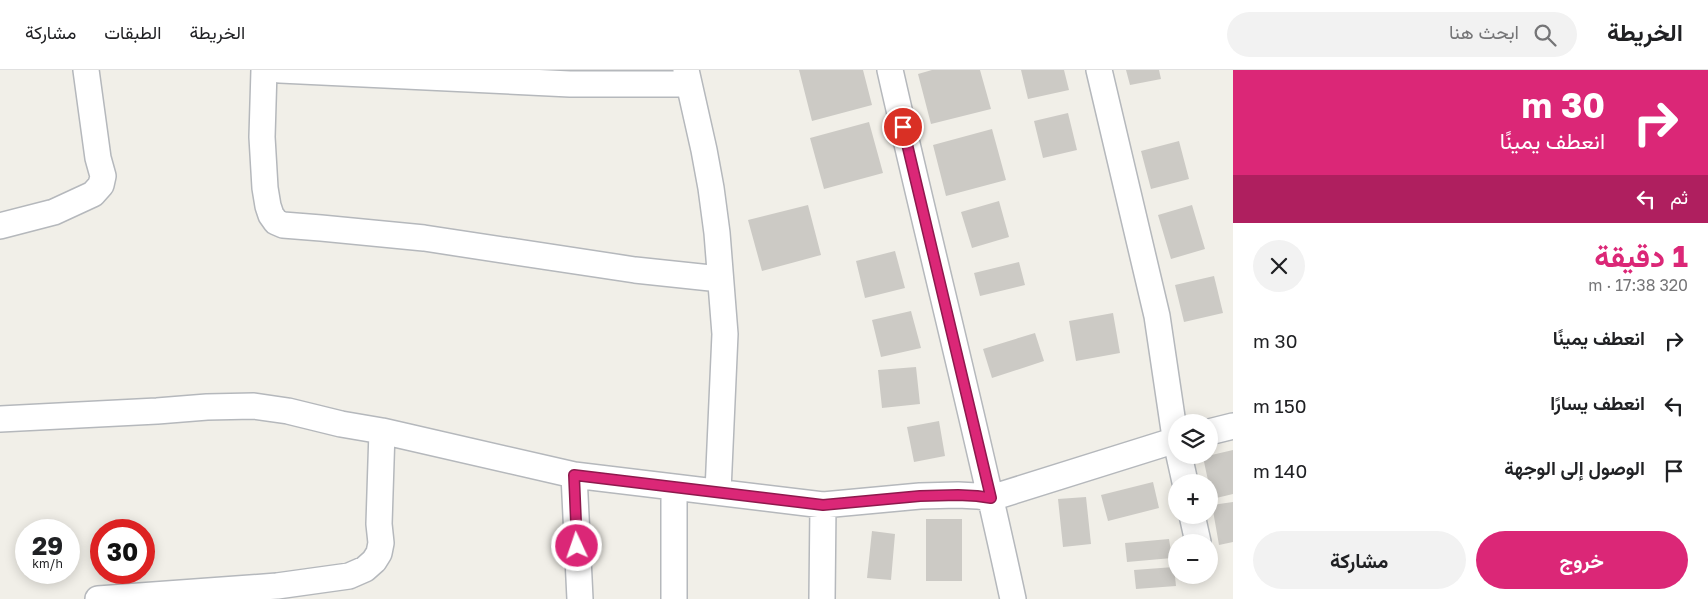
<!DOCTYPE html>
<html lang="ar">
<head>
<meta charset="utf-8">
<style>
  body { margin:0; font-family:"Golos Text",Vazirmatn,sans-serif; background:#f2f2f2; color:#202124; direction:rtl; height:100vh; display:flex; flex-direction:column; font-size:19px; white-space:nowrap }
  * { box-sizing:border-box; margin:0 }
  p { font-size:16px; color:#757577 }
  .icon { flex:none; width:28px; height:28px; fill:none; stroke:currentColor; stroke-width:2; stroke-linecap:round; stroke-linejoin:round }
  .map { position:relative; flex:1; overflow:hidden; direction:ltr }
  .side { display:flex; flex-direction:column; background:#fff; width:475px }
  .side>* { flex:none }
  .top-card { background:#db2777; color:#fff; overflow:hidden }
  .controls { position:absolute; left:1168px; top:344px; display:grid; gap:10px }
  .controls a { display:grid; place-items:center; width:50px; height:50px; border-radius:50%; background:#fff; box-shadow:0 2px 12px #0003; font-size:25px }
  .speed { position:absolute; left:15px; top:449px; display:flex; gap:10px; font-size:25px; font-weight:700; text-align:center }
  .speed>* { display:grid; place-content:center; width:65px; height:65px; border-radius:50%; background:#fff; box-shadow:0 2px 12px #0003; line-height:1 }
  .speed small { font-size:12px; font-weight:400 }
  .speed .limit { border:8px solid #d22; background:#fff; color:#111 }
  .pin { position:absolute; display:grid; place-items:center; width:42px; height:42px; color:#fff; margin:-21px; border:2px solid #fff; border-radius:50%; box-shadow:0 1px 5px #0007 }
  .me { position:absolute; width:55px; margin:-28px; rotate:357deg; stroke-linejoin:round; filter:drop-shadow(0 0 4px #0008) }
  .turn { display:flex; align-items:center; gap:18px; height:105px; padding:0 20px; font-size:22px }
  .turn .icon { width:65px; height:65px; stroke-width:2.5 }
  .turn b { display:block; font-size:35px; line-height:42px }
  .then { display:flex; align-items:center; height:48px; padding:0 20px; background:#0003; gap:10px; font-size:19px }
  .round { display:grid; place-items:center; flex:none; width:52px; height:52px; border-radius:26px; background:#f2f2f2 }
  .summary { display:flex; align-items:center; justify-content:space-between; height:85px; padding:0 20px }
  h1 { font-size:30px; font-weight:700; line-height:38px; color:#db2777 }
  .cta { display:flex; gap:10px; margin-top:auto; padding:10px 20px }
  .cta a { flex:1; height:58px; border-radius:30px; background:#db2777; color:#fff; font-size:20px; font-weight:700; line-height:58px; text-align:center }
  .cta a+a { background:#f2f2f2; color:#202124 }
  ul { padding:0; list-style:none }
  li { display:flex; align-items:center; gap:15px; height:65px; padding:0 20px }
  li div { flex:1 }
  li b { display:block; font-size:19px }
  li em { font-style:normal }
  header { display:flex; align-items:center; gap:30px; box-sizing:border-box; height:70px; padding:0 25px; background:#fff; border-bottom:1px solid #e0e0e0 }
  header strong { font-size:24px }
  nav { display:flex; gap:28px; margin-inline-start:auto; font-size:18px }
  .search { width:350px; height:45px; background:#f2f2f2; display:flex; align-items:center; gap:12px; box-sizing:border-box; padding:0 18px; border-radius:28px; color:#757577; font-size:19px }
  main { display:flex; flex:1; min-height:0 }
  .map>svg:first-child { display:block }
  .building { fill:#cccac5 }
  .lines { fill:none; stroke-linecap:round; stroke-linejoin:round }
  .minor-casing { stroke:#b5b8bc; stroke-width:28 }
  .minor { stroke:#fff; stroke-width:25 }
  .route-casing { stroke:#8e194d; stroke-width:12 }
  .route { stroke:#db2777; stroke-width:9 }
</style>
</head>
<body>
<header>
<strong>الخريطة</strong>
<div class="search"><svg class="icon" aria-label="search" viewBox="0 0 24 24"><circle cx="10" cy="10" r="6"/><path d="M15 15l6 6"/></svg>ابحث هنا</div>
<nav><a>الخريطة</a><a>الطبقات</a><a>مشاركة</a></nav>
</header>
<main>
<section class="side">
<div class="top-card">
<div class="turn"><svg class="icon" aria-label="right" viewBox="0 0 24 24"><path d="M7 20v-9h11M14 6l5 5-5 5"/></svg><div><b>30 m</b>انعطف يمينًا</div></div>
<div class="then">ثم<svg class="icon" aria-label="left" viewBox="0 0 24 24"><path d="M17 20v-9H6M10 6l-5 5 5 5"/></svg></div>
</div>
<div class="summary"><div><h1>1 دقيقة</h1><p>320 m · 17:38</p></div><a class="round"><svg class="icon" aria-label="close" viewBox="0 0 24 24"><path d="M6 6l12 12M18 6L6 18"/></svg></a></div>
<ul>
<li><svg class="icon" aria-label="right" viewBox="0 0 24 24"><path d="M7 20v-9h11M14 6l5 5-5 5"/></svg><div><b>انعطف يمينًا</b></div><em>30 m</em></li>
<li><svg class="icon" aria-label="left" viewBox="0 0 24 24"><path d="M17 20v-9H6M10 6l-5 5 5 5"/></svg><div><b>انعطف يسارًا</b></div><em>150 m</em></li>
<li><svg class="icon" aria-label="arrive" viewBox="0 0 24 24"><path d="M6 21V4h12l-3 4 3 4H6"/></svg><div><b>الوصول إلى الوجهة</b></div><em>140 m</em></li>
</ul>
<div class="cta"><a>خروج</a><a>مشاركة</a></div>
</section>
<div class="map">
<svg width="1233" height="529" viewBox="0 0 1233 529">
  <rect width="100%" height="100%" fill="#f1efe8"/>
  <!-- building -->
  <path class="building" d="M 799,0 L 863,0 L 872,35 L 812,51 Z
    M 932,0 L 980,0 L 991,39 L 931,54 L 918,4 Z
    M 1021,0 L 1064,0 L 1069,20 L 1028,29 Z
    M 1126,0 L 1159,0 L 1161,9 L 1130,15 Z
    M 1068,43 L 1077,80 L 1043,88 L 1034,51 Z
    M 869,52 L 883,103 L 824,119 L 810,68 Z
    M 992,59 L 1006,110 L 946,126 L 933,75 Z
    M 1179,71 L 1189,109 L 1151,119 L 1141,81 Z
    M 999,131 L 1009,167 L 972,178 L 961,142 Z
    M 808,135 L 821,185 L 762,201 L 748,150 Z
    M 1192,135 L 1205,179 L 1171,189 L 1158,145 Z
    M 895,181 L 905,218 L 865,228 L 856,191 Z
    M 1019,192 L 1025,215 L 980,226 L 974,203 Z
    M 1214,206 L 1223,243 L 1184,252 L 1175,215 Z
    M 911,241 L 921,278 L 881,287 L 872,250 Z
    M 1113,243 L 1120,283 L 1076,291 L 1069,251 Z
    M 1035,263 L 1044,291 L 992,308 L 983,279 Z
    M 916,297 L 920,334 L 882,338 L 878,300 Z
    M 939,351 L 945,386 L 914,392 L 907,357 Z
    M 1233,380 L 1233,424 L 1212,429 L 1203,387 Z
    M 1153,412 L 1159,438 L 1108,451 L 1101,425 Z
    M 1086,427 L 1091,474 L 1063,477 L 1058,429 Z
    M 1233,432 L 1233,472 L 1219,475 L 1212,435 Z
    M 926,449 L 962,449 L 962,511 L 926,511 Z
    M 872,461 L 895,464 L 891,510 L 867,508 Z
    M 1169,469 L 1172,488 L 1127,492 L 1125,473 Z
    M 1174,497 L 1176,516 L 1136,519 L 1134,500 Z"/>
  <g class="lines">
    <!-- minor casing -->
    <g class="minor-casing">
      <path id="minor" d="M 264,0 L 262,67 L 265,118 L 268,136 L 271,145 L 276,152 L 283,155 L 321,158 L 424,168 L 635,200 L 720,209
        M 280,0 L 570,14 L 689,14
        M 686,0 L 704,80 L 711,118 L 717,163 L 725,264 L 718,421
        M 890,0 C 930,177 975,352 1013,529
        M 1099,0 L 1157,246 L 1176,374
        M 0,156 L 54,142 L 93,124 L 101,115 L 103,106 L 98,88 L 86,0
        M 0,349 L 157,341 L 207,337 L 254,336 L 288,341 L 341,354 L 382,361 L 574,405 L 823,435 L 920,426 L 958,425 L 977,426 L 991,428 L 1176,370
        M 1209,362 L 1233,356
        M 1179,385 L 1185,412
        M 574,405 L 580,529
        M 674,417 L 674,529
        M 1192,445 L 1198,472
        M 98,529 L 277,516 L 349,506 L 365,499 L 374,491 L 379,483 L 381,473 L 379,454 L 382,361
        M 822,529 L 823,435"/>
    </g>
    <!-- minor -->
    <use href="#minor" class="minor"/>
  </g>
  <g class="lines">
    <!-- route casing -->
    <g class="route-casing">
      <path id="route" d="M 577,476 L 574,405 L 823,435 L 920,426 L 958,425 L 977,426 L 991,428 L 903,57"/>
    </g>
    <!-- route -->
    <use href="#route" class="route"/>
  </g>
</svg>
<div class="controls">
<a><svg class="icon" aria-label="layers" viewBox="0 0 24 24"><path d="M12 4l9 5-9 5-9-5zM3 14l9 5 9-5"/></svg></a>
<a>+</a>
<a>−</a>
</div>
<div class="speed"><div>29<small>km/h</small></div><div class="limit">30</div></div>
<div class="pin" style="left:903px;top:57px;background:#d93025"><svg class="icon" aria-label="arrive" viewBox="0 0 24 24"><path d="M6 21V4h12l-3 4 3 4H6"/></svg></div>
<svg class="me" style="left:577px;top:476px" viewBox="-20 -20 40 40"><circle r="17" fill="#db2777" stroke="#fff" stroke-width="3"/><path d="M0-11L8 9 0 5-8 9z" fill="#fff"/></svg>
</div>
</main>
</body>
</html>
